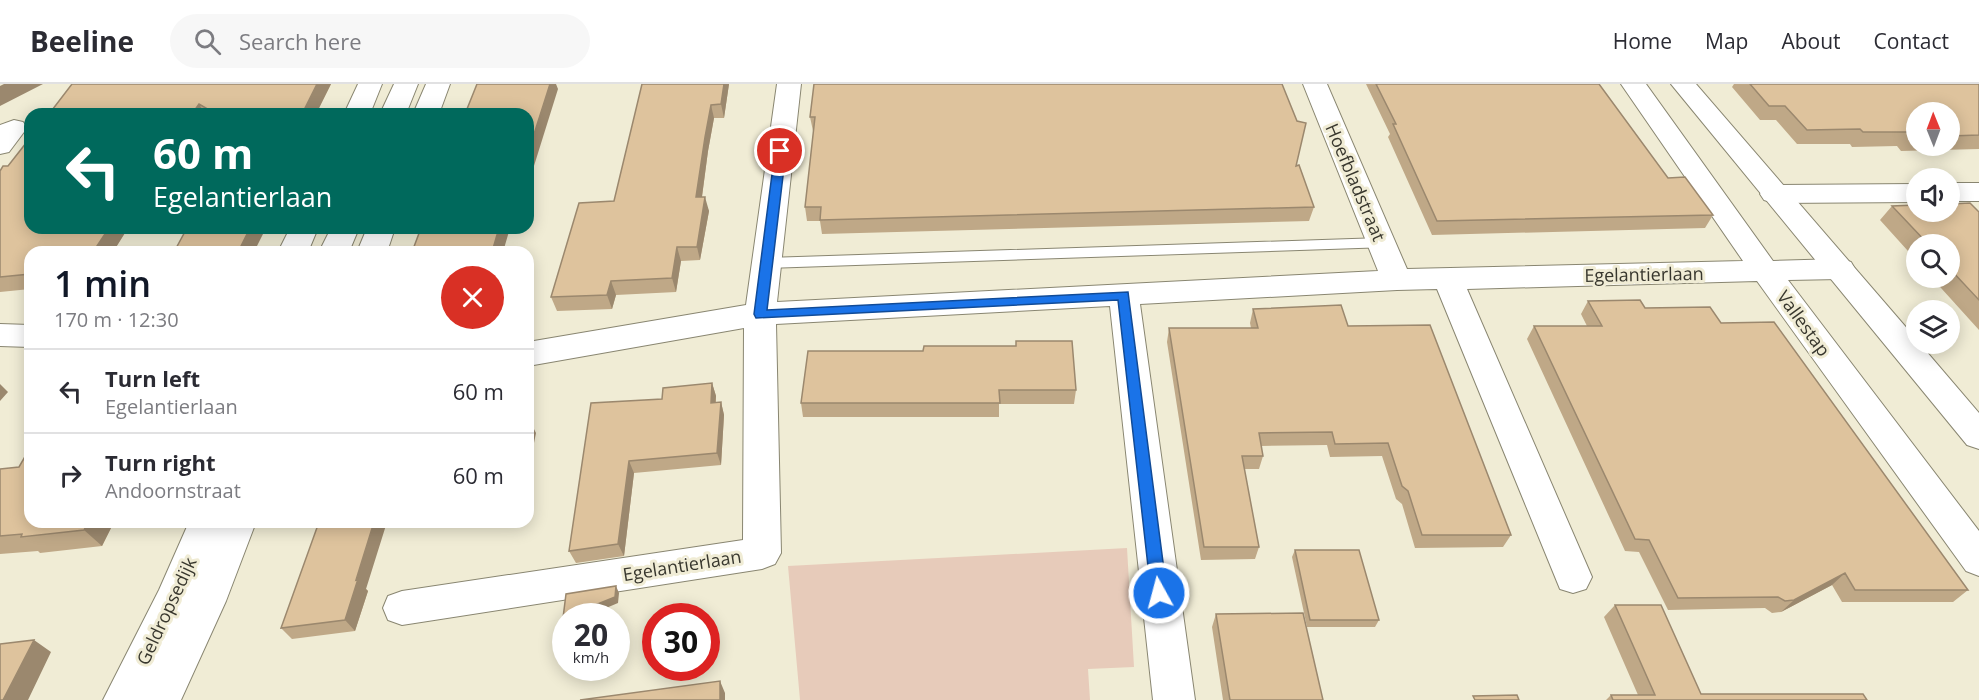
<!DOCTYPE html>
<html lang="en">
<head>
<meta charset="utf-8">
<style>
  body { margin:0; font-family:"Open Sans",sans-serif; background:#f7f7f7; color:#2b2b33; height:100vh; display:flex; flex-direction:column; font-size:22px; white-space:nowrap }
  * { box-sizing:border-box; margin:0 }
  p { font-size:20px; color:#7c7c81 }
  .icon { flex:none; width:33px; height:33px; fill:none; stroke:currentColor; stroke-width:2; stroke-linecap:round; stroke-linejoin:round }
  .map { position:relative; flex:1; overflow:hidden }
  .drawer { position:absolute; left:24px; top:162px; width:510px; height:282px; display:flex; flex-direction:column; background:#fff; border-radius:18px; box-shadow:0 3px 15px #0003 }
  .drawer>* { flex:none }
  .top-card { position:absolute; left:24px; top:24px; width:510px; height:126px; border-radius:18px; box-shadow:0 3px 15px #0003; background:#00695c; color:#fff; overflow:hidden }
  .needle { width:39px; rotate:359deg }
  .tools { position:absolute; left:1906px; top:18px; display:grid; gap:12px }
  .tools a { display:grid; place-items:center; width:54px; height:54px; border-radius:50%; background:#fff; box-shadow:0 3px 15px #0003; font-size:30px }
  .speed { position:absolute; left:552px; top:519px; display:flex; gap:12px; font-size:30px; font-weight:700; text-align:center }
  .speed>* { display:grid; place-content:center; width:78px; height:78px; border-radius:50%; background:#fff; box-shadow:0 3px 15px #0003; line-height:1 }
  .speed small { font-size:15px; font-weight:400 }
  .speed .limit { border:9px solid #d22; background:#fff; color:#111 }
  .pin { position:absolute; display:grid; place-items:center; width:51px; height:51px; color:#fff; margin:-26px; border:3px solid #fff; border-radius:50%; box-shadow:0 2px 6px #0007 }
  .me { position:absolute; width:66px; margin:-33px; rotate:353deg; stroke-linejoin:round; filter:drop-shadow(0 0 4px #0008) }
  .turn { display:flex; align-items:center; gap:21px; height:126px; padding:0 30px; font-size:27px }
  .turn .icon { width:78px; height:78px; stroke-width:2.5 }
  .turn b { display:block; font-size:42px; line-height:51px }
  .round { display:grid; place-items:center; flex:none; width:63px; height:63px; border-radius:32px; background:#f7f7f7 }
  .summary { display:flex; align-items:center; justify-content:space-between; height:102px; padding:0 30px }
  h1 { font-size:36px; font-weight:600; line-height:45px; color:#111827 }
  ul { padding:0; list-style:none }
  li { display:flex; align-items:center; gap:18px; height:84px; padding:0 30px; border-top:2px solid #e1e1e2 }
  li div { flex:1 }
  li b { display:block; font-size:22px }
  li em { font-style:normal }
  header { display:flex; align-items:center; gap:36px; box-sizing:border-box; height:84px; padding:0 30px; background:#fff; border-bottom:2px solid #e1e1e2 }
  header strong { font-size:28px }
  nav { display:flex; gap:33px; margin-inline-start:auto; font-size:21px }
  .search { width:420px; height:54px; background:#f7f7f7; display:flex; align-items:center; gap:15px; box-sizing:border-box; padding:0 21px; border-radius:33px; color:#7c7c81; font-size:22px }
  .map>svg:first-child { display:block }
  .green { fill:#e7cbba }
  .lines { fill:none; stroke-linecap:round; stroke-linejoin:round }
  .lane-casing { stroke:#898671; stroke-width:2 }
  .street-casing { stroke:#898671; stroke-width:2 }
  .secondary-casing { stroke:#898671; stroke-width:2 }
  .lane { fill:#fff; fill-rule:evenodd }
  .street { fill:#fff; fill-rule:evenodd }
  .secondary { fill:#fff; fill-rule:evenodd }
  .wall { fill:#bfa887; fill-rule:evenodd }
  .shaded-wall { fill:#9b886e }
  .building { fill:#dec39d; stroke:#9b886e; stroke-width:1.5 }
  .route { fill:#1a73e8; stroke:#114b97; stroke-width:1.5 }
  .labels { text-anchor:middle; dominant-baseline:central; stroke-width:6; stroke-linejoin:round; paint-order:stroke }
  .street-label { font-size:18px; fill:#38372e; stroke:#f0ecd5 }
</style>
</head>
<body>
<header>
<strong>Beeline</strong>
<div class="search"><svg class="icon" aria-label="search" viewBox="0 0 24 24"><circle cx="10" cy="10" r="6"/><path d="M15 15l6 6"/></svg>Search here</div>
<nav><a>Home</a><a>Map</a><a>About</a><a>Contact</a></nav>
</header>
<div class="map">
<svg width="1979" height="616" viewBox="0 0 1979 616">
  <rect width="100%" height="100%" fill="#f0ecd5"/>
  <!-- green -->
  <path class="green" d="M 1127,464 L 1134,583 L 1088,585 L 1090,616 L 800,616 L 788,482 Z"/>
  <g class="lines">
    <!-- lane casing -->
    <g class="lane-casing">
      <path id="lane" d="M 1382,154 L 1388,155 L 1390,159 L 1388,163 L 767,184 L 761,183 L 759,179 L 761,175 L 767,174 Z"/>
    </g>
    <!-- street casing -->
    <g class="street-casing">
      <path id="street" d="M 358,0 L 382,0 L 370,30 L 344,30 Z
        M 426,0 L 450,0 L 439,30 L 413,30 Z
        M 777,0 L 801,0 L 777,218 L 1378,187 L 1303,0 L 1327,0 L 1407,185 L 1743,177 L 1621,0 L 1646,0 L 1773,177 L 1840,175 L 1851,178 L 1855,185 L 1851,192 L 1840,195 L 1788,196 L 1979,447 L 1979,492 L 1966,487 L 1757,197 L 1467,205 L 1592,493 L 1586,505 L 1573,509 L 1560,505 L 1437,205 L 1397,206 L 1140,220 L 1195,616 L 1153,616 L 1110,222 L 776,240 L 781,469 L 775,480 L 762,485 L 402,541 L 388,536 L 383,524 L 388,512 L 402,507 L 743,456 L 744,244 L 528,282 L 528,258 L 746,221 Z
        M 14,36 L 23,38 L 27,44 L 9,68 L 0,70 L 0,41 Z
        M 1950,99 L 1979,99 L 1979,117 L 1950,117 Z
        M 1917,100 L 1917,118 L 1774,119 L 1764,116 L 1760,110 L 1764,104 L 1774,101 Z
        M 290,144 L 318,144 L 308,168 L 278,168 Z
        M 367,144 L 395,144 L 387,168 L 357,168 Z
        M 0,240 L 30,241 L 30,263 L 0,262 Z"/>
    </g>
    <!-- secondary casing -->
    <g class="secondary-casing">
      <path id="secondary" d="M 394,0 L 418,0 L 406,30 L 380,30 Z
        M 1671,0 L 1696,0 L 1917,256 L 1917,260 L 1920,260 L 1979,329 L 1979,365 L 1967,361 Z
        M 331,144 L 359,144 L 349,168 L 319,168 Z
        M 189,438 L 256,438 L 226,517 L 181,616 L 103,616 L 159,506 Z"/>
    </g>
    <!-- lane -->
    <use href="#lane" class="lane"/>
    <!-- street -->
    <use href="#street" class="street"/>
    <!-- secondary -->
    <use href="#secondary" class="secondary"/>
  </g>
  <!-- wall -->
  <path class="wall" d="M 72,0 L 331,0 L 316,30 L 49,30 Z
    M 642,0 L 729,0 L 724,34 L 714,34 L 708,67 L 702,113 L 709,127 L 700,176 L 681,177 L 676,208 L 616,211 L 612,225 L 557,227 L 551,213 L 614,117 Z
    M 1366,0 L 1599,0 L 1668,94 L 1713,131 L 1705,144 L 1432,151 L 1388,53 L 1390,50 Z
    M 1734,0 L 1979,0 L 1979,65 L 1901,67 L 1897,62 L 1852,63 L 1850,60 L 1797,60 L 1776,36 L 1760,36 L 1732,3 ZM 1917,28 L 1950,28 L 1950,62 L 1917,62 Z
    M 810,33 L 1297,37 L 1296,82 L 1314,123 L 1309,137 L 822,150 L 820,137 L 807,137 L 805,123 L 814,47 L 813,47 Z
    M 0,87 L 30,144 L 128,144 L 113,168 L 30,168 L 30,205 L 0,208 Z
    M 1892,122 L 1979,128 L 1979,246 L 1932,194 L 1950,194 L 1950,160 L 1917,160 L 1917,177 L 1880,136 Z
    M 1588,217 L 1645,224 L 1721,239 L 1968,506 L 1953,518 L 1842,518 L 1832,501 L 1781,528 L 1772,529 L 1765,524 L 1668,526 L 1639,468 L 1625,467 L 1527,255 L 1534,242 L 1587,242 L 1581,230 Z
    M 1253,225 L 1348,242 L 1511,451 L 1503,463 L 1415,464 L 1402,420 L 1396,415 L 1382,372 L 1330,373 L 1327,361 L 1261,362 L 1263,372 L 1259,385 L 1244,385 L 1259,463 L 1255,475 L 1201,476 L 1167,258 L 1169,244 L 1251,244 L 1250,239 Z
    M 808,267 L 1076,306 L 1074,320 L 999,320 L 999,333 L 803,333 L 801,319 Z
    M 712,299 L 716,312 L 716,319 L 721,318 L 724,331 L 721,381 L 634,389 L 624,472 L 576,479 L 569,467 L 662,315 Z
    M 0,385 L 30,438 L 114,438 L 102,462 L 40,469 L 38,467 L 0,470 Z
    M 1295,466 L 1379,536 L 1375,543 L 1307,543 L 1292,473 Z
    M 366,505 L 368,507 L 355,547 L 292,555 L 281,544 Z
    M 1615,521 L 1701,610 L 1867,616 L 1606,616 L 1611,611 L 1638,611 L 1604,533 Z
    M 1216,530 L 1323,616 L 1223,616 L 1212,543 Z"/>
  <!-- shaded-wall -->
  <path class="shaded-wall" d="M 4,0 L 43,0 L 0,22 L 0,2 Z
    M 317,0 L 331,0 L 316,30 L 302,30 Z
    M 547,0 L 556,0 L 558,5 L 528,101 L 528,69 Z
    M 724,0 L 729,0 L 724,34 L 721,20 Z
    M 199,20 L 205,30 L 192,30 Z
    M 711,21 L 714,34 L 708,67 L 700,127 L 696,113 L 705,53 Z
    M 705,113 L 709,127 L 700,176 L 697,163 Z
    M 109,144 L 128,144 L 113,168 L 93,168 Z
    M 250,144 L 266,144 L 254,168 L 238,168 Z
    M 499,144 L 510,144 L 503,168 L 492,168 Z
    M 677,163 L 681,177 L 676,208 L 672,194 Z
    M 611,197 L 616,211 L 612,225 L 607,211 Z
    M 712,299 L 716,312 L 714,332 L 711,319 Z
    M 0,300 L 8,308 L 0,317 Z
    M 721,318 L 724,331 L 721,381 L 717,369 Z
    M 530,337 L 536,349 L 528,389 L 528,346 Z
    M 629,377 L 634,389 L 624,472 L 618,460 Z
    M 88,438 L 114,438 L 102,462 L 84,446 Z
    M 374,438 L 387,438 L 366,505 L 368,507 L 355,547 L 345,536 L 356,496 Z
    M 1845,489 L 1832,501 L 1781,528 L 1794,516 Z
    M 616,502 L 619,509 L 618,519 L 587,532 L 567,532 Z
    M 34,556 L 51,568 L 28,616 L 3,616 Z
    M 720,597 L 725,609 L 725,616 L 720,616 Z"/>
  <!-- building -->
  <path class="building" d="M 72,0 L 317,0 L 302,30 L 216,30 L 199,20 L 192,30 L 49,30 Z
    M 477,0 L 550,0 L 528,69 L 528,30 L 465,30 Z
    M 642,0 L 724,0 L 721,20 L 711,21 L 705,53 L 696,113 L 705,113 L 697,163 L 677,163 L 672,194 L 611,197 L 607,211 L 551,213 L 579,119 L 614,117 Z
    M 814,0 L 1282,0 L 1297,37 L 1306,39 L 1296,82 L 1299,81 L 1314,123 L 820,136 L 821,123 L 805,123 L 815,33 L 810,33 Z
    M 1376,0 L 1599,0 L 1668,94 L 1685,93 L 1713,131 L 1437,137 L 1393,40 L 1396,40 Z
    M 1750,0 L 1979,0 L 1979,51 L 1950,52 L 1950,28 L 1917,28 L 1917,52 L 1912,52 L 1908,48 L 1863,48 L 1860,45 L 1807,46 L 1785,22 L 1769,22 Z
    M 30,54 L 30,144 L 109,144 L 93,168 L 30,168 L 30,190 L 0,193 L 0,87 L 3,82 L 8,82 Z
    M 1970,119 L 1979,128 L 1979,216 L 1950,185 L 1950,160 L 1928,160 L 1892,122 L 1917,121 L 1917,128 L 1950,128 L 1950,120 Z
    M 187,144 L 250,144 L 238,168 L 174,168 Z
    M 421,144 L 499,144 L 492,168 L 412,168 Z
    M 1640,216 L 1645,224 L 1710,223 L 1721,239 L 1774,238 L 1968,506 L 1855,506 L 1845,489 L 1794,516 L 1785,517 L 1778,513 L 1678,514 L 1649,456 L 1635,455 L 1534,242 L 1602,242 L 1588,217 Z
    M 1341,221 L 1348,242 L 1430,241 L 1511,451 L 1422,451 L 1408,407 L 1402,402 L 1388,359 L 1335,360 L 1332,348 L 1259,349 L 1263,372 L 1242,372 L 1259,463 L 1204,463 L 1169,244 L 1258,244 L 1253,225 Z
    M 1016,257 L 1072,257 L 1076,306 L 999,306 L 1000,319 L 801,319 L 808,267 L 923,267 L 924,262 L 1016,262 Z
    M 712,299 L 711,319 L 721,318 L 717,369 L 629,377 L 618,460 L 569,467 L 591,319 L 662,315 L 663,304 Z
    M 30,364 L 30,438 L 88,438 L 84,446 L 21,453 L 22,450 L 0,452 L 0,385 L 19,383 Z
    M 319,438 L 374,438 L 356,496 L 358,495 L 345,536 L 281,544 Z
    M 1295,466 L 1359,466 L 1379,536 L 1310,536 Z
    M 616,502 L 615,513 L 563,534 L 566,510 Z
    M 1615,521 L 1661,521 L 1701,610 L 1863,610 L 1867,616 L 1613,616 L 1611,611 L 1655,611 Z
    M 1303,529 L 1323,616 L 1230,616 L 1216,530 Z
    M 34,556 L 3,616 L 0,616 L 0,560 Z
    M 720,597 L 720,616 L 580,616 Z
    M 1517,611 L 1519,616 L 1475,616 L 1473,612 Z"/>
  <!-- route -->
  <path class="route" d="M 780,64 L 786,67 L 767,226 L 1128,208 L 1167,509 L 1165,514 L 1159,516 L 1154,514 L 1151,509 L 1118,216 L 756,234 L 754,230 L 775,67 Z"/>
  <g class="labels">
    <!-- street labels -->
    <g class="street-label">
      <text transform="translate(1356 98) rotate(67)">Hoefbladstraat</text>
      <text transform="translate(1644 190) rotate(-1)">Egelantierlaan</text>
      <text transform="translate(1804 239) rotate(54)">Vallestap</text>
      <text transform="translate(682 481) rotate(-9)">Egelantierlaan</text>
      <text transform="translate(166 527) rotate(-65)">Geldropsedijk</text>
    </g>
  </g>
</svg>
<div class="tools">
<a><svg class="needle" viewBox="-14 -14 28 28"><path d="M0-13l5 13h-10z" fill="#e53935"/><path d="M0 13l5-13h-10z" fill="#7c7c81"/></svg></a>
<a><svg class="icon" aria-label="sound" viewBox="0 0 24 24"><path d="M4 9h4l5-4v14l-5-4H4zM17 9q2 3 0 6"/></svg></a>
<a><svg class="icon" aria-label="search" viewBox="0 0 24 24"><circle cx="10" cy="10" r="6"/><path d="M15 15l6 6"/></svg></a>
<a><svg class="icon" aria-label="layers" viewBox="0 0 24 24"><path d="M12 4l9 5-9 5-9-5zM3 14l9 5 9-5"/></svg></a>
</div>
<div class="speed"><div>20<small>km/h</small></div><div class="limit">30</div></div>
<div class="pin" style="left:780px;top:67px;background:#d93025"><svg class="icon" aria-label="arrive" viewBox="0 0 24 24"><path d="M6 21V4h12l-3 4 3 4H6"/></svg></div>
<svg class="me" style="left:1159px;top:509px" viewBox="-20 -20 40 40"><circle r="17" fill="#1a73e8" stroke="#fff" stroke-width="3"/><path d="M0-11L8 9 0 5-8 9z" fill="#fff"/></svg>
<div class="top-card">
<div class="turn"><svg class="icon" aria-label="left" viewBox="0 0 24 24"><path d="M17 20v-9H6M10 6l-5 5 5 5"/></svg><div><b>60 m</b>Egelantierlaan</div></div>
</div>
<section class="drawer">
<div class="summary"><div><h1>1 min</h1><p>170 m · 12:30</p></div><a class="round" style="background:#d93025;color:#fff"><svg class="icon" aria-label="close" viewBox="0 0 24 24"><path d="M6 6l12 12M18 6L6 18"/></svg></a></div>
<ul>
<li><svg class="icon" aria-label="left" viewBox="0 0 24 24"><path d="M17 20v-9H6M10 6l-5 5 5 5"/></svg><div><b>Turn left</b><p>Egelantierlaan</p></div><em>60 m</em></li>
<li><svg class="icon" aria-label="right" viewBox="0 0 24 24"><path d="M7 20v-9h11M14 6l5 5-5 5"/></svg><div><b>Turn right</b><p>Andoornstraat</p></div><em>60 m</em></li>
</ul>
</section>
</div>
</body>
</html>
